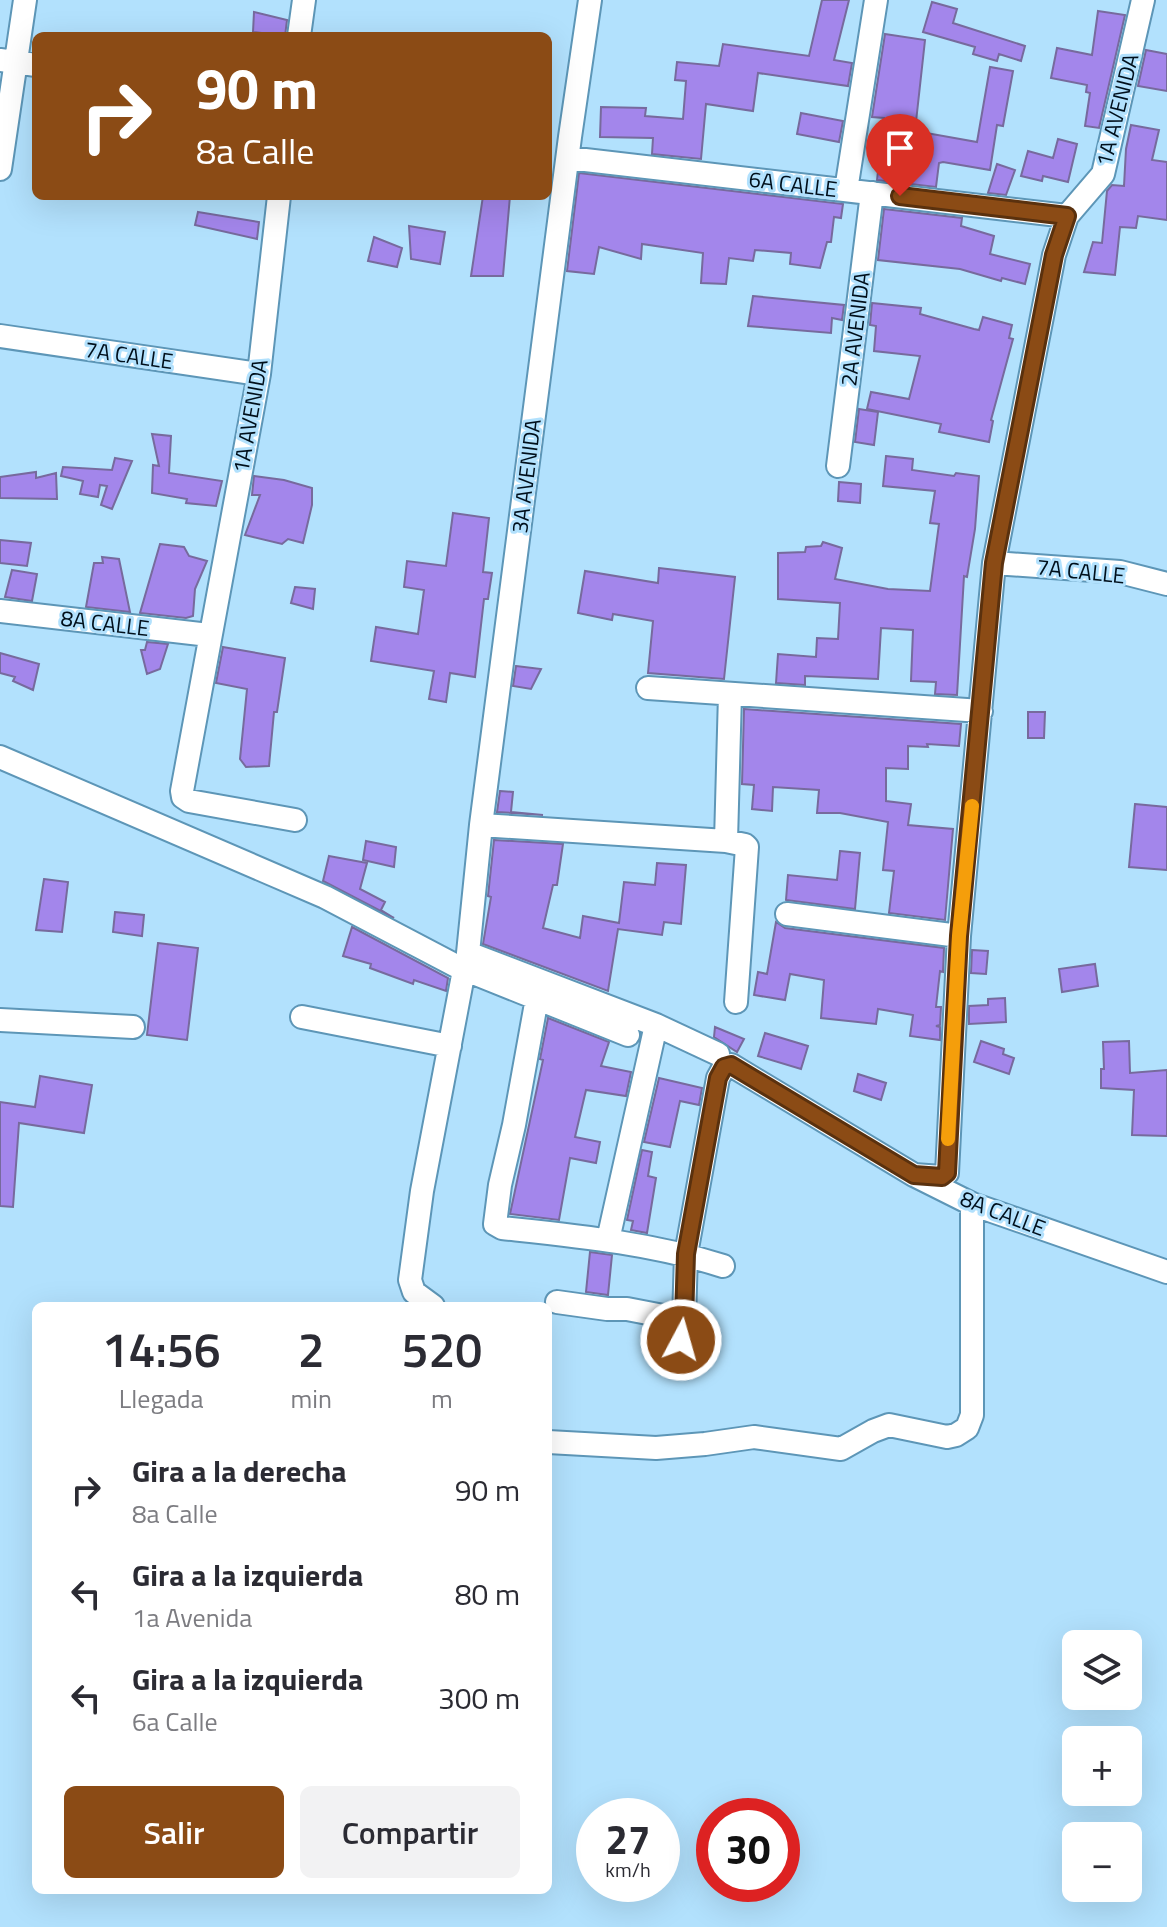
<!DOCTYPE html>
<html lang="es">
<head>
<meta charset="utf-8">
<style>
  body { margin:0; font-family:"Titillium Web",sans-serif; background:#f2f2f3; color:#2b2b33; height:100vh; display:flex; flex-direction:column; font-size:30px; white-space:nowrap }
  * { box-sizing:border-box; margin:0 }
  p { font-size:26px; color:#7c7c81 }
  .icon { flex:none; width:44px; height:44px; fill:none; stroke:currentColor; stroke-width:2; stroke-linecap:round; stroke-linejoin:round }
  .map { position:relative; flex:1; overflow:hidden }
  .drawer { position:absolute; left:32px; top:1302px; width:520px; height:592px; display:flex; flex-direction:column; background:#fff; border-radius:12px; box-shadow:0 8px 32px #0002 }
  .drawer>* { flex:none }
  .hud { position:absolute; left:32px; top:32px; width:520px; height:168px; border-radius:12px; box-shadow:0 8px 32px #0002; background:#8b4b15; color:#fff; overflow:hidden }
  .controls { position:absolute; left:1062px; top:1630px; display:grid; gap:16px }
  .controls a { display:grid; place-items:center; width:80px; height:80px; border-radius:12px; background:#fff; box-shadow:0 8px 32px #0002; font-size:40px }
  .speed { position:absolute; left:576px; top:1798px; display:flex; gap:16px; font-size:40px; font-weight:700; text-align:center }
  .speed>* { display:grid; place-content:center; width:104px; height:104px; border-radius:50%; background:#fff; box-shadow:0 8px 32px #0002; line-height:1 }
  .speed small { font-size:20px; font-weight:400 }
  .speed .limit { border:12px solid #d22; background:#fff; color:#111 }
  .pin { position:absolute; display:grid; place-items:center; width:68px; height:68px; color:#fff; margin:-82px -34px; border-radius:50% 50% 50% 0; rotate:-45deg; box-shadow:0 0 8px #0007 }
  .pin .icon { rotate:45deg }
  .me { position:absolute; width:88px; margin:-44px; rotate:6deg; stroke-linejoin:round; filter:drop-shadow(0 0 6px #0008) }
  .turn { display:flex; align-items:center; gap:28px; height:168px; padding:0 32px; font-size:36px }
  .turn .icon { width:104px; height:104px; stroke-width:2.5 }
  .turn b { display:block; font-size:56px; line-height:68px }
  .eta { display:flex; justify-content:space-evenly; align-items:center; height:136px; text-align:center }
  .eta b { font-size:48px; font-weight:600; line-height:56px }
  .button { display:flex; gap:16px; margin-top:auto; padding:16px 32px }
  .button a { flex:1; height:92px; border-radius:12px; background:#8b4b15; color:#fff; font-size:32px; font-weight:600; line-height:92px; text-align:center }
  .button a+a { background:#f2f2f3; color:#2b2b33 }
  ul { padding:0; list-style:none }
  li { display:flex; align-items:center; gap:24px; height:104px; padding:0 32px }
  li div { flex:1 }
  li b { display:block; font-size:30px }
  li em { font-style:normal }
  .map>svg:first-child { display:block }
  .building { fill:#a386eb; stroke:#776a9d; stroke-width:2 }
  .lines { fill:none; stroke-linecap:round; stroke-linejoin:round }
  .street-casing { stroke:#5d96b7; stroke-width:26 }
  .street { stroke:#fff; stroke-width:22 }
  .route-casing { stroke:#5a310e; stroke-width:20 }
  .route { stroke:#8b4b15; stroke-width:14 }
  .slow { stroke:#f59e0b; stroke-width:14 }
  .labels { text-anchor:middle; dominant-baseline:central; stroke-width:6; stroke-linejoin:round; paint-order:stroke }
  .street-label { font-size:22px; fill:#000f1b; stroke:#b2e1fd }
</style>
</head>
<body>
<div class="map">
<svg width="1167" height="1927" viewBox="0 0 1167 1927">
  <rect width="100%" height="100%" fill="#b2e1fd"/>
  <!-- building -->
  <path class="building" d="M 822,0 L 849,0 L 834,60 L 852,63 L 848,86 L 758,73 L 753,111 L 706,104 L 701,159 L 652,154 L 653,138 L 600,137 L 601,107 L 646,108 L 645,116 L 683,119 L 686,81 L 675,80 L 677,62 L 719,66 L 723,44 L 809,56 Z
    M 932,2 L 957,9 L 953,23 L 1025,46 L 1021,61 L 999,54 L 997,61 L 973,54 L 975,47 L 923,32 Z
    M 1098,11 L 1125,15 L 1099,128 L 1085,126 L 1090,93 L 1086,92 L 1087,85 L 1051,78 L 1057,48 L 1092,55 Z
    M 254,12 L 287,20 L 285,36 L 253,32 Z
    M 885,34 L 925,40 L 915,131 L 977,142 L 990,67 L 1013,71 L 1003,126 L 997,125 L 990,170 L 943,162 L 939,163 L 936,187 L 877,180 L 884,118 L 872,117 Z
    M 1146,50 L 1167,54 L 1167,91 L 1138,86 Z
    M 801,113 L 843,121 L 839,142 L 797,134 Z
    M 1131,125 L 1159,130 L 1152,160 L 1167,162 L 1167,220 L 1138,216 L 1136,228 L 1120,227 L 1115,275 L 1084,272 L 1093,242 L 1102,243 L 1107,191 L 1112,185 L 1124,186 L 1126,149 Z
    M 1058,139 L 1077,144 L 1068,182 L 1043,176 L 1042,181 L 1021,176 L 1028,151 L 1053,158 Z
    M 997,164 L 1015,170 L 1006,195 L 988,193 Z
    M 579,173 L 843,204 L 841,218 L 834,217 L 831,242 L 827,242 L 820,268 L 790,264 L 791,253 L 755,250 L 753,261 L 729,258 L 726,284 L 701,283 L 703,253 L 642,244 L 641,259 L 599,247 L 594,274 L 567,271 Z
    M 483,196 L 510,196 L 503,276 L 471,276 Z
    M 884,209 L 962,218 L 961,226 L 994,236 L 990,254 L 1030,264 L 1025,284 L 1002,278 L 1001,281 L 960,269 L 878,260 Z
    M 198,212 L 259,222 L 257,239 L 195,225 Z
    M 409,226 L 445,232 L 440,264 L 411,259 Z
    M 374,237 L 402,248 L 397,267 L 368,261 Z
    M 753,296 L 844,305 L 842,320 L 832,318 L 831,333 L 748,326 Z
    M 872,303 L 921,308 L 920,314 L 974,329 L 979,330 L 983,317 L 1012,325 L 1009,338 L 1013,339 L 991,420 L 993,421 L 989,442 L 939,432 L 941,424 L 867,409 L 871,392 L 909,399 L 920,356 L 874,351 L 876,326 L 870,325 Z
    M 859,409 L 878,412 L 874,445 L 855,442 Z
    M 152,434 L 171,436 L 169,473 L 222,481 L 216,506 L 186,503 L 187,499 L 152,493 L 153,465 L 159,466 Z
    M 886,456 L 913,459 L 912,470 L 954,476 L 956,473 L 979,476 L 975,529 L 967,577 L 964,576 L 957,695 L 935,694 L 936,682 L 911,681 L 913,630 L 881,628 L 878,679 L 805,676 L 805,685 L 776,683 L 778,654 L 816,657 L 817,638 L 838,639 L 840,603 L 778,599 L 778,553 L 805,552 L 806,547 L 821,546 L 823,542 L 842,548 L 835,579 L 888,589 L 930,591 L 939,524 L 930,523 L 935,491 L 883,486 Z
    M 115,458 L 132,461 L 112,509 L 101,505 L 107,486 L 100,485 L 98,497 L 80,494 L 83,481 L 61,476 L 63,467 L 112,470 Z
    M 36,472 L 36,478 L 56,473 L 57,499 L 0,498 L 0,477 Z
    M 254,476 L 284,480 L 312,488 L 312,505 L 303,543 L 288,539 L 282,544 L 245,535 L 260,495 L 252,495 Z
    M 839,482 L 861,484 L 860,503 L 838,501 Z
    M 453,513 L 489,518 L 483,572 L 492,573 L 488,599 L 484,599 L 475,677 L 450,673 L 446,702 L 429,699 L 434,671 L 371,661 L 376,627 L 418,634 L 424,590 L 404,587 L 407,561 L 446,566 Z
    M 0,540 L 31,543 L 27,566 L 0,563 Z
    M 160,544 L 184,547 L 189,556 L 207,561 L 195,589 L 193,616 L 186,618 L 140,613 Z
    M 102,557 L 119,559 L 130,612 L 86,607 L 94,563 L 103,563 Z
    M 659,568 L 735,577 L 724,679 L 648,673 L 653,621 L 613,614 L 612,620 L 578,613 L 585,571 L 658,583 Z
    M 12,570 L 37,574 L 32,601 L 5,597 Z
    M 295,587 L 315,589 L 313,609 L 291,603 Z
    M 147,642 L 168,644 L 160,669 L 147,674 L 141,650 L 145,650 Z
    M 223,647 L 285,658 L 277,712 L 274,712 L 269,766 L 246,767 L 240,759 L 247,689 L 216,683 Z
    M 0,653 L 39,664 L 33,690 L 13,681 L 15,677 L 0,673 Z
    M 516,666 L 541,669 L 531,689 L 513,686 Z
    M 744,709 L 961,724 L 959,746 L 927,744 L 928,747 L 908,746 L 908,769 L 886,768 L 886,801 L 911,804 L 908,825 L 953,829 L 945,920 L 889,913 L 894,871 L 883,870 L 888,822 L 840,813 L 817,813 L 819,790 L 773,787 L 772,811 L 752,809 L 754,785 L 742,784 Z
    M 1028,712 L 1045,712 L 1044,738 L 1028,738 Z
    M 500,791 L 513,792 L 511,812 L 543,815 L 497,812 Z
    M 1135,804 L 1167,807 L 1167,870 L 1129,867 Z
    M 494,840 L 563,844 L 557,885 L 553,885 L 543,928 L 580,938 L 583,916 L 619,923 L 624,882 L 655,885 L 657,863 L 686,865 L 681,924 L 664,922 L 662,935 L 618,929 L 608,991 L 483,944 L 491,897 L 488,896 Z
    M 366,841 L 396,847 L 394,867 L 363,860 Z
    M 840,851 L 860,853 L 855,909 L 786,900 L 788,875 L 837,880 Z
    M 329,856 L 367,863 L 360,889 L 385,902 L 381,910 L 394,918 L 323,881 Z
    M 44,879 L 68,882 L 62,932 L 36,930 Z
    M 115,912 L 144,915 L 142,936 L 113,932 Z
    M 776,922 L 785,928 L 944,948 L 943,972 L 940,971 L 936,1007 L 941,1007 L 940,1025 L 936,1026 L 940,1027 L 940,1040 L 910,1036 L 913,1015 L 878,1009 L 876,1024 L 821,1018 L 824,980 L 790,974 L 785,1000 L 754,995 L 758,972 L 767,974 Z
    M 352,927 L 448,978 L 446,991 L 414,980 L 413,984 L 370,968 L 371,964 L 343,956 Z
    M 158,943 L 198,948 L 187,1040 L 147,1035 Z
    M 972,950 L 988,951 L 986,974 L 971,973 Z
    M 1095,964 L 1098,986 L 1062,992 L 1059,969 Z
    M 1005,998 L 1006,1022 L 969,1024 L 969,1006 L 988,1005 L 988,999 Z
    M 548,1018 L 609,1042 L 601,1066 L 631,1072 L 626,1096 L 586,1090 L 575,1137 L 600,1142 L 596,1163 L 570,1158 L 559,1220 L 510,1214 L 543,1060 L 540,1059 Z
    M 715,1027 L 744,1039 L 737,1052 L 714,1037 Z
    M 765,1033 L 808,1046 L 801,1069 L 758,1056 Z
    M 981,1041 L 1004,1049 L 1003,1054 L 1014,1058 L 1009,1074 L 974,1062 Z
    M 1129,1041 L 1130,1073 L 1167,1070 L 1167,1136 L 1132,1135 L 1134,1090 L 1101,1088 L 1101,1069 L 1104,1069 L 1103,1042 Z
    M 858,1074 L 886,1083 L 881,1100 L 854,1091 Z
    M 40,1076 L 92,1085 L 84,1133 L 19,1123 L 13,1207 L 0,1206 L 0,1102 L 35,1107 Z
    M 659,1078 L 702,1088 L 699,1105 L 680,1101 L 670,1147 L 644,1142 Z
    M 642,1150 L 652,1152 L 648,1176 L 656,1178 L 647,1233 L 631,1230 L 633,1221 L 627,1220 Z
    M 590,1252 L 612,1255 L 608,1295 L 586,1292 Z"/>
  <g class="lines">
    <!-- street casing -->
    <g class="street-casing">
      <path id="street" d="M 299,36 L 304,0
        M 0,60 L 36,65
        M 568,158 L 1067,216
        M 0,169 L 25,0
        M 846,190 L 876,0
        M 279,196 L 259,374 L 182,791 L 183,797 L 189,801 L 295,820
        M 0,336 L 259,374
        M 838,466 L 872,193
        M 994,563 L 1120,572 L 1167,584
        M 0,611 L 209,635
        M 648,688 L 981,711
        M 0,757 L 325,897 L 464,970 L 422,1191 L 410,1280 L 414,1292 L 433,1306
        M 481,825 L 726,841 L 745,845 L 747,847 L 736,1002
        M 726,841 L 730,694
        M 787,914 L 959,936
        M 468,953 L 481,825 L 570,137 L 590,0
        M 468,953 L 656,1025 L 718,1054
        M 466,970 L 628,1035
        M 537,998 L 514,1125 L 500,1185 L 495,1224 L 502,1228 C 576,1236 651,1243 723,1266
        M 302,1017 L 450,1046
        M 0,1020 L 133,1027
        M 914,1175 L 942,1177 L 947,1173 L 959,936 L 994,563 L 1054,255 L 1067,216 L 1103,174 L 1143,0
        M 608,1240 L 656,1025
        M 557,1302 L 607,1309 L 627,1309 L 684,1320
        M 681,1340 L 684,1320 L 686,1254 L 718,1078 L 724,1067 L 731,1065 L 914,1175 L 972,1204 L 1167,1272
        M 548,1442 L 656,1448 L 705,1444 L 754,1437 L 841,1449 L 873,1431 L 889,1425 L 947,1437 L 956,1435 L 967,1428 L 972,1415 L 972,1204"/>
    </g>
    <!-- street -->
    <use href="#street" class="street"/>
  </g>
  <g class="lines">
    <!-- route casing -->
    <g class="route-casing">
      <path id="route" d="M 681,1340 L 684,1320 L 686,1254 L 718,1078 L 724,1067 L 731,1065 L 914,1175 L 942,1177 L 947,1173 L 959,936 L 994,563 L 1054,255 L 1067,216 L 900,196"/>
    </g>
    <!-- route -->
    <use href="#route" class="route"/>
    <!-- slow -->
    <path class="slow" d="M 948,1139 L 959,936 L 972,806"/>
  </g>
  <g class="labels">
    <!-- street labels -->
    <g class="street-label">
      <text transform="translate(1117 110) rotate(-76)">1A AVENIDA</text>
      <text transform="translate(793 184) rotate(7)">6A CALLE</text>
      <text transform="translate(855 329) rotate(-83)">2A AVENIDA</text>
      <text transform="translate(129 355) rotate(8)">7A CALLE</text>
      <text transform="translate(250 416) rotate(-80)">1A AVENIDA</text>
      <text transform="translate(526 476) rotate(-83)">3A AVENIDA</text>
      <text transform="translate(1081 571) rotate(6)">7A CALLE</text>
      <text transform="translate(105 623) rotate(7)">8A CALLE</text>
      <text transform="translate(1003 1213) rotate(21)">8A CALLE</text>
    </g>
  </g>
</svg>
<div class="controls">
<a><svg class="icon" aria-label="layers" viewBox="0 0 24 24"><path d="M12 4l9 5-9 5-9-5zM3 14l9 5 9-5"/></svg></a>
<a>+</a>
<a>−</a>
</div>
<div class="speed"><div>27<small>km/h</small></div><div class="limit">30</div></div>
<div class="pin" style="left:900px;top:196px;background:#d93025"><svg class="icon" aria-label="arrive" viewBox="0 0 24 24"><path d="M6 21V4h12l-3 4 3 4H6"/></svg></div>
<svg class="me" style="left:681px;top:1340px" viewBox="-20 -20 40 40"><circle r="17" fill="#8b4b15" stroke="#fff" stroke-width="3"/><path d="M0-11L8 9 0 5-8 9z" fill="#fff"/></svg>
<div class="hud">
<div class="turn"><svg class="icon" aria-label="right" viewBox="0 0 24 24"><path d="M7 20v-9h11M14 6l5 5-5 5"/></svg><div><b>90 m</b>8a Calle</div></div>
</div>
<section class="drawer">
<div class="eta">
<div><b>14:56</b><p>Llegada</p></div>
<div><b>2</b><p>min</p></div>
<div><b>520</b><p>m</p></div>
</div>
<ul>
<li><svg class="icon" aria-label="right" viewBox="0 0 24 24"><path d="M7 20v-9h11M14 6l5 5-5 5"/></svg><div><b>Gira a la derecha</b><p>8a Calle</p></div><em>90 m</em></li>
<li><svg class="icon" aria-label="left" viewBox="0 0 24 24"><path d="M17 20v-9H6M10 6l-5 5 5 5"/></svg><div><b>Gira a la izquierda</b><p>1a Avenida</p></div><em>80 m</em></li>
<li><svg class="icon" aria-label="left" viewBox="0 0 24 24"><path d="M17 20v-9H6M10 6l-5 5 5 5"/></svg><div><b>Gira a la izquierda</b><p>6a Calle</p></div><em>300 m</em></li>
</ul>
<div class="button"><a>Salir</a><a>Compartir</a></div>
</section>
</div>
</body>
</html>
